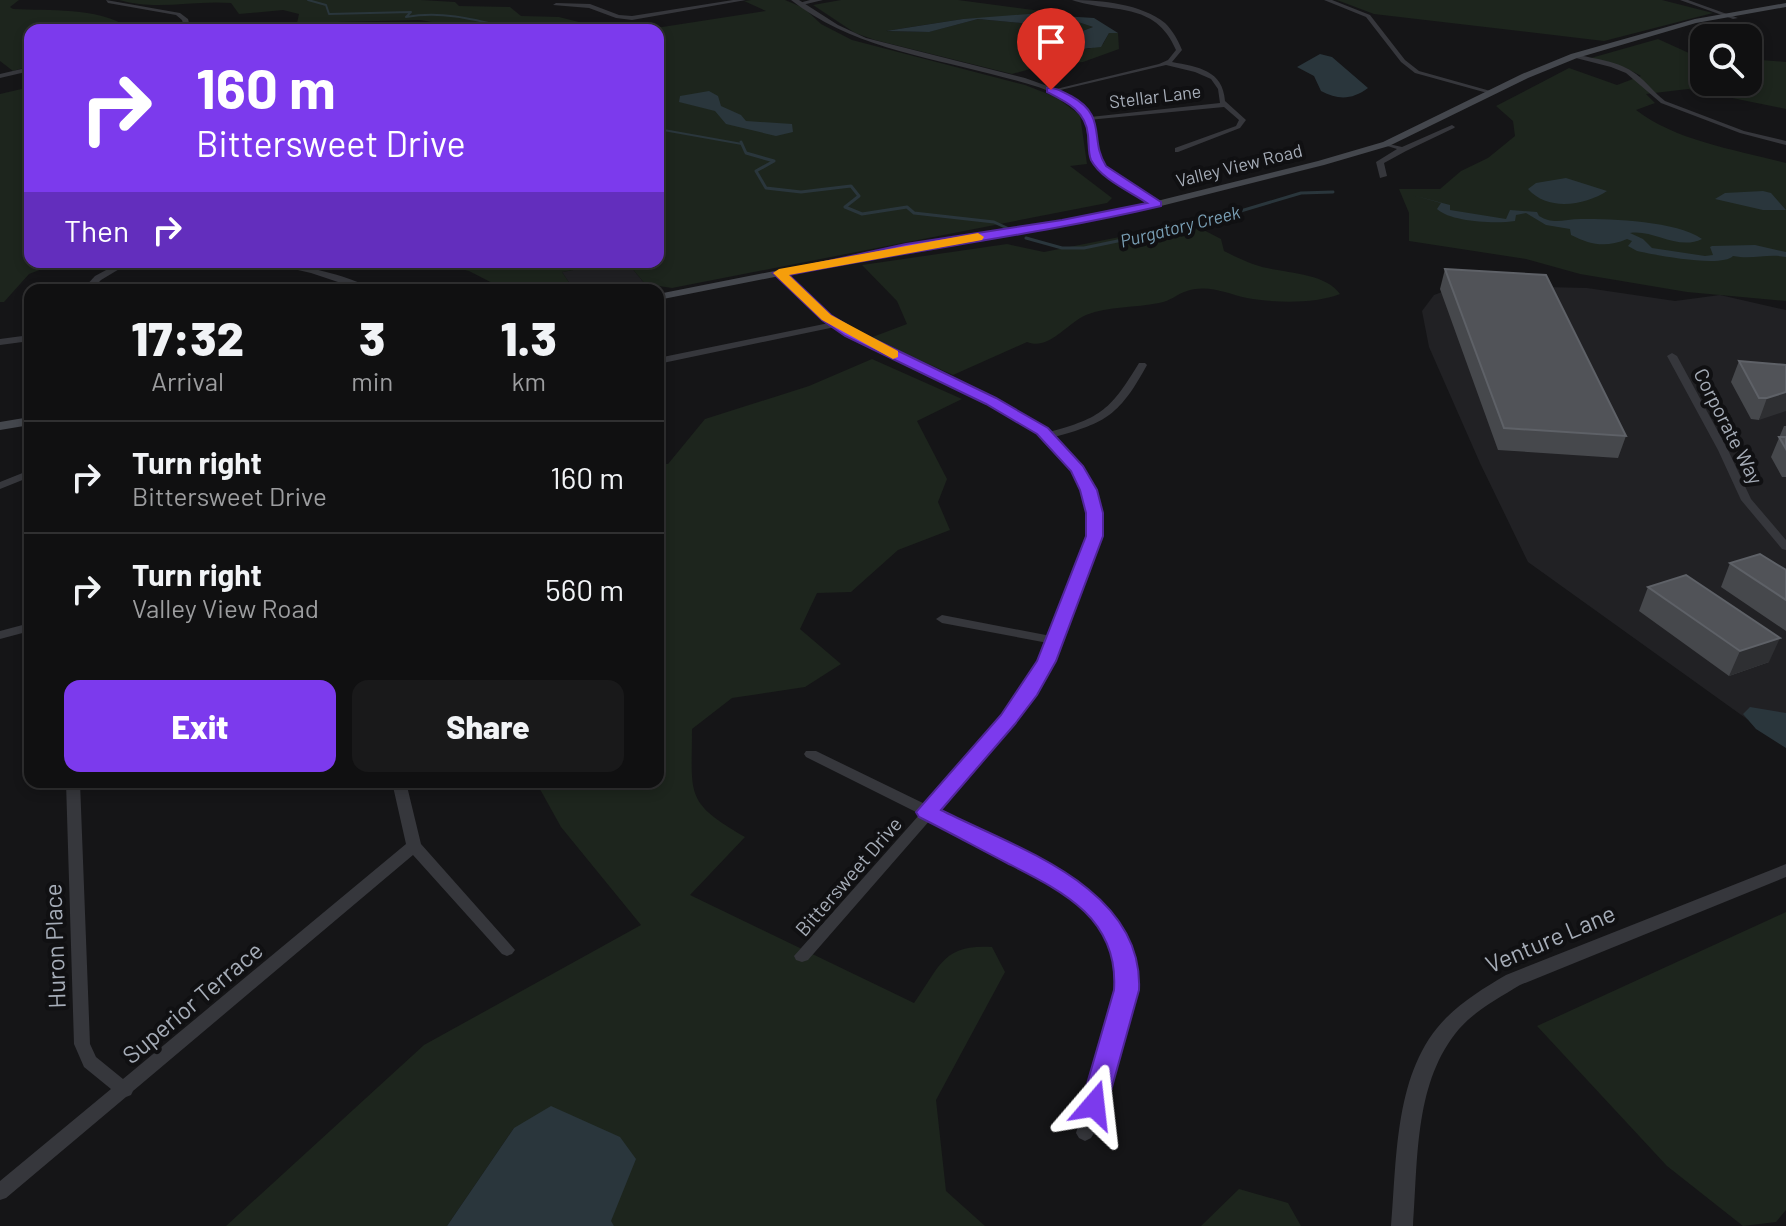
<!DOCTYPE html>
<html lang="en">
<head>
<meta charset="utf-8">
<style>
  body { margin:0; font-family:Barlow,sans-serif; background:#19191a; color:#f1f3f6; height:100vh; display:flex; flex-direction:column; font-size:30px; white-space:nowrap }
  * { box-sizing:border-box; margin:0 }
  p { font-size:26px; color:#9c9d9f }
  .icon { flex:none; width:44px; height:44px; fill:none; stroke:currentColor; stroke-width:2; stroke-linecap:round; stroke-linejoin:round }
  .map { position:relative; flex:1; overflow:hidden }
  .panel { position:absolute; left:24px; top:284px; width:640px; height:504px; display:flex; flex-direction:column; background:#101011; border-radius:16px; box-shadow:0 4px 12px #0003,0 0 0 2px #303031 }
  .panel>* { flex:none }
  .banner { position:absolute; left:24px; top:24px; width:640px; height:244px; border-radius:16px; box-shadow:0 4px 12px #0003,0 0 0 2px #303031; background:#7c3aed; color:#fff; overflow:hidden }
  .tools { position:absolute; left:1690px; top:24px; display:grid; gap:16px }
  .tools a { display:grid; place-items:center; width:72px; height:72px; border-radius:16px; background:#101011; box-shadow:0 4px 12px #0003,0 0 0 2px #303031; font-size:40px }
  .pin { position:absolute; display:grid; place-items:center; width:68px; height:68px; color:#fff; margin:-82px -34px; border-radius:50% 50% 50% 0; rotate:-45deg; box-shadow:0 0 8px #0007 }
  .pin .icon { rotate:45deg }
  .me { position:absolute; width:88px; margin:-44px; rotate:17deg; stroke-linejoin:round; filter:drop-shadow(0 0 6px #0008) }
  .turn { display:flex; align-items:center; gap:28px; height:168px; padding:0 40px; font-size:36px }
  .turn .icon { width:104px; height:104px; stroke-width:2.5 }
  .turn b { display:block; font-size:56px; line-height:68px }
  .then { display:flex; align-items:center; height:76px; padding:0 40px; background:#0003; gap:16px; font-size:30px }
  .eta { display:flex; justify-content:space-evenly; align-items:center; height:136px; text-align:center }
  .eta b { font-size:48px; font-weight:800; line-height:56px }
  .action { display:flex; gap:16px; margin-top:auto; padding:16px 40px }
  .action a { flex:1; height:92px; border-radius:16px; background:#7c3aed; color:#fff; font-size:32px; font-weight:800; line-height:92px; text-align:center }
  .action a+a { background:#19191a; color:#f1f3f6 }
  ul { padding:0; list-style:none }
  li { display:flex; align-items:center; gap:24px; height:112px; padding:0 40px; border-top:2px solid #303031 }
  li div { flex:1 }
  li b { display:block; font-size:30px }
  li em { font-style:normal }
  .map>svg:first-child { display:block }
  .built { fill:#212124 }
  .green { fill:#1d251d }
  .water { fill:#2a363c }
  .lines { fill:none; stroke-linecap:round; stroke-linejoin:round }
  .stream-far1 { stroke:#2a363c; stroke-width:2 }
  .stream { stroke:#2a363c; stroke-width:3 }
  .minor { fill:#36373c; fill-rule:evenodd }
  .tertiary { fill:#36373c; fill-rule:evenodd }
  .secondary { fill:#44474d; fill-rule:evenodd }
  .wall { fill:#46484c }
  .shaded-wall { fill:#2e2f32 }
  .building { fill:#515358; stroke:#5e6167; stroke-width:2 }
  .route { fill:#7c3aed; stroke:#51269a; stroke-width:2 }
  .slow { fill:#f59e0b }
  .labels { text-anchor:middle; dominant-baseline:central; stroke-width:8; stroke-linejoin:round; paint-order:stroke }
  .far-street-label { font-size:18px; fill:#a6adb8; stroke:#101012 }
  .far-water-label { font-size:18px; font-style:italic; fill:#7aa0b6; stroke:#101012 }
  .street-label { font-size:20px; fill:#a6adb8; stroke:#101012 }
  .near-street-label { font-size:24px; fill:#a6adb8; stroke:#101012 }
</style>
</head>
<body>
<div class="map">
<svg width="1786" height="1226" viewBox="0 0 1786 1226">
  <rect width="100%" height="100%" fill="#151517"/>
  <!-- built -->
  <path class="built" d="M 617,262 L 627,262 L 645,284 L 619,290 L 574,290 L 562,272 Z
    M 1461,285 L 1587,288 L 1675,301 L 1720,295 L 1786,310 L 1786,747 L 1528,562 L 1480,463 L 1429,347 L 1422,311 L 1434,295 Z"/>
  <!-- green -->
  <path class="green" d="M 0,0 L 19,0 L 10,7 L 13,9 C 50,11 96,7 128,27 L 30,30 L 30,66 L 13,71 L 0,61 Z
    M 119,0 L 421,0 L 455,2 L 459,6 L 510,7 L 521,16 L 559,17 L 611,30 L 478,30 L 420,20 L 297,23 L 299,14 L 283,10 L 239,14 L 231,3 C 191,0 158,11 119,0 Z
    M 751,0 L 785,0 L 804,8 L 821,24 L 852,40 L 1025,85 L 1056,97 L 1080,115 L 1087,164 L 1070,166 L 1112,198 L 1107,203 L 672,288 L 645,284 L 627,262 L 658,262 L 658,30 L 643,30 L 766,11 L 744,1 Z
    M 841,0 L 958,0 L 1072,15 L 963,19 L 886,31 L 928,32 L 978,19 L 1031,24 L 1075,21 L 1093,27 L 1069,36 L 1066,39 L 1067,45 L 1088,49 L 1103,44 L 1109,33 L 1118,33 L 1119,49 L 1083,62 L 1037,67 L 1012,74 L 875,40 L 855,33 L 813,5 Z
    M 1337,0 L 1662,0 L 1713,13 L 1604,41 L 1374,14 Z
    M 1658,39 L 1689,53 L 1704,54 L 1704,82 L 1748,82 L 1748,59 L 1786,62 L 1786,109 L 1688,89 L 1646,94 L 1655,103 L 1636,110 C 1676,141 1737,150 1786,163 L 1786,301 L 1687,292 L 1580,274 L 1526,259 L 1409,241 L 1409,213 L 1399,189 L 1440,189 L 1461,171 L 1488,158 L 1515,136 L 1513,121 L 1496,106 L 1569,68 L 1617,85 L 1641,76 L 1626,68 L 1591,58 Z
    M 30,87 L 30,262 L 60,262 L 29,274 L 4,302 L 0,302 L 0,94 Z
    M 1190,223 L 1221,239 L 1224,251 C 1238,258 1252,265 1267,268 C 1289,273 1327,274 1340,294 C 1315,304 1274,303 1247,298 C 1227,294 1209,284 1187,291 C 1177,294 1171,301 1159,303 C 1135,308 1109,306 1086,315 C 1067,323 1049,351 1027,342 L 953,375 L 870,338 L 907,324 L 897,301 L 862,265 L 1007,244 L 1044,252 Z
    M 433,262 L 617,262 L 562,272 L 574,290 L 506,290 L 469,271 Z
    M 872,359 L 962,399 L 917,421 L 947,479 L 938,502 L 950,530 L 898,550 L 851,592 L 817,593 L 800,629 L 841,664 L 805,687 L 732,698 L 692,729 C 692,795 684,802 745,837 L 690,895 L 914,1003 C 940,967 942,944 992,947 L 1005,972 L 936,1100 L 946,1191 L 985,1226 L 614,1226 L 514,1128 L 447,1226 L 226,1226 L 424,1045 L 641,925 L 561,827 L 536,782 L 658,782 L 658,464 L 668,464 L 705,419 L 809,386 Z
    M 1786,912 L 1786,1210 L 1776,1222 L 1743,1226 L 1667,1166 L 1537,1026 Z
    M 1239,1189 L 1288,1203 L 1301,1226 L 1201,1226 Z"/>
  <!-- water -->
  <path class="water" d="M 1029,14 L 1094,18 L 1118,33 L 1109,33 L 1101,47 L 1081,49 L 1064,42 L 1069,36 L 1093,27 L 1075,21 L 1031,24 L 978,19 L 929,32 L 886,31 L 963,19 Z
    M 1320,54 L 1332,57 L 1368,88 C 1352,100 1338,100 1321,91 L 1314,76 L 1297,67 Z
    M 709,91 L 718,96 L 721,106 L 741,115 L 746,121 L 792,124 L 793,132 L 776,136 L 726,124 L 715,111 L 679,102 L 680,96 Z
    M 1566,178 L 1607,191 C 1586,205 1548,212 1528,189 L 1536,183 Z
    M 1763,191 L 1771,193 L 1786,210 L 1763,210 L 1715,199 L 1725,193 Z
    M 1412,195 L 1450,205 L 1450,210 L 1506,219 L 1510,210 L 1537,212 L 1539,216 C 1554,225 1564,219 1581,219 C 1613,219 1677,221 1702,239 C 1678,251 1653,229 1630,233 L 1643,239 L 1652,248 L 1705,256 L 1713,255 L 1710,247 L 1712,246 L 1755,245 L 1786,252 L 1786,257 C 1767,253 1754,260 1733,256 C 1722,268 1655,255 1637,251 L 1628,246 L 1632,241 L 1627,239 C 1606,248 1591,245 1571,235 L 1570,229 L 1546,225 L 1526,213 L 1516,215 L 1515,221 C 1495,224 1451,222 1437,209 L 1441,203 Z
    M 1750,707 L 1786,713 L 1786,748 L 1756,729 L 1743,714 Z
    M 551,1106 L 620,1137 L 636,1159 L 611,1221 L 614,1226 L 447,1226 L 514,1128 Z"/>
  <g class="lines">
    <!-- stream-far1 -->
    <path class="stream-far1" d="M 308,0 L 326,5 L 329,14 L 411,12 L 406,17 C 445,10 480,21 518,30
      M 658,129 L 742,144"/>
    <!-- stream -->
    <path class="stream" d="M 741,142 L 746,153 L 774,161 L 756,171 L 766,188 L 801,192 L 851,186 L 859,196 L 845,207 L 862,214 L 907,207 L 914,213 L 994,222 L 1009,229
      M 1026,238 L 1062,248 L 1084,248 L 1194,225 L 1301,193 L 1333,192"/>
    <!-- minor -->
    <path class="minor" d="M 106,0 L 180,13 L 188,19 L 191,30 L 185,30 L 182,20 L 176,15 L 108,3 Z
      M 733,0 L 746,0 L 632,20 L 616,18 L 589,8 L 553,5 L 556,3 L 590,4 L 619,15 L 632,16 Z
      M 810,0 L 823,0 L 802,5 L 799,3 Z
      M 1072,0 C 1102,0 1141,4 1165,23 C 1173,31 1178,40 1182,50 L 1172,62 C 1198,67 1223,70 1225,101 L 1246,120 L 1240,128 L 1178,152 L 1175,152 L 1175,148 L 1236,126 L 1239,120 L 1224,107 L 1088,120 L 1087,119 L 1090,117 L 1220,103 L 1218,89 L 1211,79 L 1195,72 L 1166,65 L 1052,92 L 1052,90 L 1159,64 L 1168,60 L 1176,50 C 1155,0 1112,14 1072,0 Z
      M 1324,0 L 1332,0 L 1370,15 L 1405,60 L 1419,71 L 1494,92 L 1491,94 L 1415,73 L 1401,62 L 1366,17 Z
      M 1680,0 L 1688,0 L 1738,18 L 1733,19 Z
      M 274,23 L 413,23 L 416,25 L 413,27 L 274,27 L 222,30 Z
      M 1574,54 C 1595,59 1619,61 1636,74 C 1647,82 1654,93 1665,101 L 1744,131 L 1786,141 L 1786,145 L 1740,133 L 1661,103 L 1626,73 L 1611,67 L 1572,57 Z
      M 30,67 L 30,71 L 0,78 L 0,74 Z
      M 1452,125 L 1455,127 L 1454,128 L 1406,151 L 1384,163 L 1387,176 L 1380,178 L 1376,162 L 1397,149 L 1384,145 L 1384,143 L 1402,147 Z
      M 121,262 L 131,262 L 101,280 L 91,290 L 82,290 L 95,276 Z
      M 263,262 C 293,262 349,275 374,290 L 362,290 L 311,273 Z
      M 779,270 L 829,315 L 853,331 L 994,399 L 1049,432 C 1102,418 1111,409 1139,363 L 1145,363 L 1147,365 C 1120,414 1107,423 1054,437 L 1082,467 L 1094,490 L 1100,513 L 1100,536 L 1093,560 L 1053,661 L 1036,690 L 938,811 L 1056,869 C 1104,900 1133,931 1135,990 L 1094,1133 L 1091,1138 L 1085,1141 L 1079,1138 L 1076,1133 L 1119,990 C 1119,971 1117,953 1108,936 C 1079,882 985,846 931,819 L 808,960 L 802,962 L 796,960 L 794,956 L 920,814 L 806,757 L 804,754 L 806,751 L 816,751 L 927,805 L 1025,688 L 1041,661 L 1048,643 L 942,623 L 936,619 L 942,615 L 1051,636 C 1064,603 1092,550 1089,514 C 1087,486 1060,449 1039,433 C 1016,416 983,401 958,389 C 921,371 884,353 847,335 L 835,327 L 658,364 L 658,358 L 829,323 L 776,275 L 775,273 Z
      M 30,335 L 30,341 L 0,345 L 0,339 Z
      M 1672,353 L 1677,356 L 1728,450 L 1751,499 L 1786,540 L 1786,550 L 1782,549 L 1741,500 L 1718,450 L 1667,356 Z
      M 30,470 L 30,477 L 0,489 L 0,482 Z
      M 30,623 L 30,631 L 0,639 L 0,631 Z
      M 66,782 L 80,782 L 90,1044 L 96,1057 L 123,1079 L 406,844 L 392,782 L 406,782 L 421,844 L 515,950 L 512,954 L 507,956 L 502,954 L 413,855 L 133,1091 L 131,1095 L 126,1097 L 6,1198 L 0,1200 L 0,1181 L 111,1089 L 84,1067 L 74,1044 Z"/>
    <!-- tertiary -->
    <path class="tertiary" d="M 791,0 L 799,0 L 838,25 L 866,38 L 1025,78 L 1067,93 L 1085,105 L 1094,119 L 1097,150 L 1106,167 L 1161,204 L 1154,206 C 1141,197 1107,179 1098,168 C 1076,141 1102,116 1061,96 C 1039,86 1014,80 991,74 C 922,56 848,45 791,0 Z
      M 1786,864 L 1786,877 L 1520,985 C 1497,999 1472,1012 1455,1034 C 1414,1087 1418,1162 1413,1226 L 1391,1226 C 1397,1158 1394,1070 1446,1018 C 1464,1000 1484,988 1506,975 Z"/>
    <!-- secondary -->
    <path class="secondary" d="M 1786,3 L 1786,7 L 1696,23 L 1577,58 L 1528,78 L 1389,146 L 1324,165 L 1157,207 L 1062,227 L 906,251 L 658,300 L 658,294 L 906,245 L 1062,221 L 1157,201 L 1318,161 L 1383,142 L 1522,74 L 1571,54 L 1695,19 Z
      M 30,417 L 30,425 L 0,430 L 0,422 Z"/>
  </g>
  <!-- wall -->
  <path class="wall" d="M 1445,269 L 1626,436 L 1618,458 L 1498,450 L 1440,289 Z
    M 1739,361 L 1786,365 L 1759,420 L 1751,419 L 1731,382 Z
    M 1784,426 L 1786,426 L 1786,477 L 1782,477 L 1771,457 Z
    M 1730,563 L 1786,570 L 1786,631 L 1721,587 Z
    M 1648,587 L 1769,662 L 1729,676 L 1639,611 Z"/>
  <!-- shaded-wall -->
  <path class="shaded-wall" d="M 1786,392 L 1786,411 L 1759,420 L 1767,398 Z
    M 1780,638 L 1769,662 L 1729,676 L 1740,651 Z"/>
  <!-- building -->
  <path class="building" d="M 1445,269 L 1546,275 L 1626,436 L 1504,428 Z
    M 1739,361 L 1786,365 L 1786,392 L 1767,398 L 1759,398 Z
    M 1779,437 L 1786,437 L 1786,449 Z
    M 1760,554 L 1786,570 L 1786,600 L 1730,563 Z
    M 1686,575 L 1780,638 L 1740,651 L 1648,587 Z"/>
  <!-- route -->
  <path class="route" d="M 1047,88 C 1056,87 1063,92 1071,96 C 1108,116 1089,140 1106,166 L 1161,202 L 1161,206 C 1038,235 912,250 789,275 L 831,315 L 855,330 L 996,398 L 1048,428 L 1083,466 L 1097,490 L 1103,513 L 1103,536 L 1056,661 L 1037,695 L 1015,724 L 941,810 C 1016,848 1144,887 1139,990 L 1107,1105 L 1103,1113 L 1094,1116 L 1085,1113 L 1081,1105 L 1114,990 C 1119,918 1062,891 1007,863 C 978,848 949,832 919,817 L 916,812 L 1001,715 L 1037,661 L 1086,536 L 1086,513 L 1080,490 L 1071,471 L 1037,434 L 986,404 L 845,336 L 822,320 L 773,273 L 906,244 L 1062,220 L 1147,203 C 1129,191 1101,179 1091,160 C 1088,153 1089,143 1088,135 C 1086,111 1067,102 1047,92 Z"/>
  <!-- slow -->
  <path class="slow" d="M 978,233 L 984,237 L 982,240 L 789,275 L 831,315 L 898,351 L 898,357 L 893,359 L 822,320 L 773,273 L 779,269 Z"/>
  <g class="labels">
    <!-- far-street labels -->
    <g class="far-street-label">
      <text transform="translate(1155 96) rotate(-7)">Stellar Lane</text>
      <text transform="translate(1239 165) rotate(-14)">Valley View Road</text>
    </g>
    <!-- far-water labels -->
    <g class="far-water-label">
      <text transform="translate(1180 226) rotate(-14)">Purgatory Creek</text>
    </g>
    <!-- street labels -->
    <g class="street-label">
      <text transform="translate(1729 426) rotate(63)">Corporate Way</text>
      <text transform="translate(848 876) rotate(-49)">Bittersweet Drive</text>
    </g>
    <!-- near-street labels -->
    <g class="near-street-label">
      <text transform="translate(1550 938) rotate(-23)">Venture Lane</text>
      <text transform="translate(54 946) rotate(-92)">Huron Place</text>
      <text transform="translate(192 1002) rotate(-40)">Superior Terrace</text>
    </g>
  </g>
</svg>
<div class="tools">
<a><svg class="icon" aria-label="search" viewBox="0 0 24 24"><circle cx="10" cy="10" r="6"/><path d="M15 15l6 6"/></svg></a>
</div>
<div class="pin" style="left:1051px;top:90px;background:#d93025"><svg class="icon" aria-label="arrive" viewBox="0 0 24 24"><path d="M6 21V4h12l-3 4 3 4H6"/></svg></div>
<svg class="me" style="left:1094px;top:1105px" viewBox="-20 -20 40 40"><path d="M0-17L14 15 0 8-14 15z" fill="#7c3aed" stroke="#fff" stroke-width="4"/></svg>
<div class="banner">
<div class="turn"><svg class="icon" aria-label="right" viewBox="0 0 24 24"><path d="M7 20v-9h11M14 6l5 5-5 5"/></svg><div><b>160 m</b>Bittersweet Drive</div></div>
<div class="then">Then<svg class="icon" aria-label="right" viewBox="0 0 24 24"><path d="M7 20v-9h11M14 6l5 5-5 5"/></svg></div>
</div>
<section class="panel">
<div class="eta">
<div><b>17:32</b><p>Arrival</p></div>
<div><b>3</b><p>min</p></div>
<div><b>1.3</b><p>km</p></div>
</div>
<ul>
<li><svg class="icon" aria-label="right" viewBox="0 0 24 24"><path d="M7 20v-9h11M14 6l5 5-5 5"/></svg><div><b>Turn right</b><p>Bittersweet Drive</p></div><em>160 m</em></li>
<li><svg class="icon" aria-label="right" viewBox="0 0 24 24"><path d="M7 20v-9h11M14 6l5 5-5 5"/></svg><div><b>Turn right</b><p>Valley View Road</p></div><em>560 m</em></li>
</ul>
<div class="action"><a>Exit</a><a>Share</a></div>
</section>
</div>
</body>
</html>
